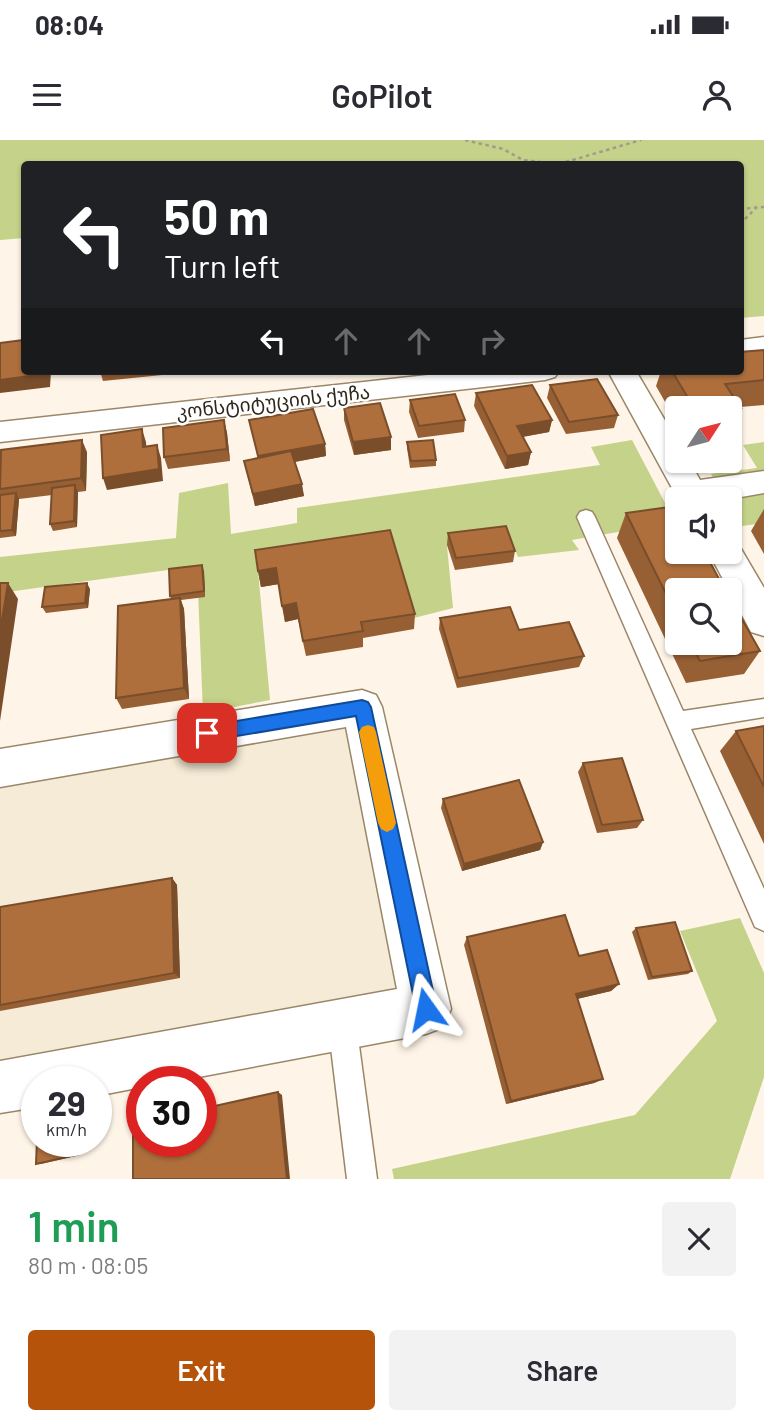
<!DOCTYPE html>
<html lang="en">
<head>
<meta charset="utf-8">
<style>
  body { margin:0; font-family:Barlow,"Noto Sans Georgian",sans-serif; background:#f2f2f3; color:#2b2b33; height:100vh; display:flex; flex-direction:column; font-size:26px; white-space:nowrap }
  * { box-sizing:border-box; margin:0 }
  p { font-size:23px; color:#7c7c81 }
  .icon { flex:none; width:38px; height:38px; fill:none; stroke:currentColor; stroke-width:2; stroke-linecap:round; stroke-linejoin:round }
  .map { position:relative; height:1039px; overflow:hidden }
  .panel { display:flex; flex-direction:column; background:#fff; flex:1 }
  .panel>* { flex:none }
  .hud { position:absolute; left:21px; top:21px; width:723px; height:214px; border-radius:7px; box-shadow:0 2px 5px #0004; background:#202124; color:#fff; overflow:hidden }
  .needle { width:46px; rotate:54deg }
  .fabs { position:absolute; left:665px; top:256px; display:grid; gap:14px }
  .fabs a { display:grid; place-items:center; width:77px; height:77px; border-radius:7px; background:#fff; box-shadow:0 2px 5px #0004; font-size:35px }
  .speed { position:absolute; left:21px; top:926px; display:flex; gap:14px; font-size:35px; font-weight:700; text-align:center }
  .speed>* { display:grid; place-content:center; width:91px; height:91px; border-radius:50%; background:#fff; box-shadow:0 2px 5px #0004; line-height:1 }
  .speed small { font-size:18px; font-weight:400 }
  .speed .limit { border:10px solid #d22; background:#fff; color:#111 }
  .pin { position:absolute; display:grid; place-items:center; width:60px; height:60px; color:#fff; margin:-30px; border-radius:14px; box-shadow:0 4px 10px #0006 }
  .me { position:absolute; width:77px; margin:-38px; rotate:348deg; stroke-linejoin:round; filter:drop-shadow(0 0 5px #0008) }
  .turn { display:flex; align-items:center; gap:24px; height:147px; padding:0 28px; font-size:32px }
  .turn .icon { width:91px; height:91px; stroke-width:2.5 }
  .turn b { display:block; font-size:49px; line-height:60px }
  .lanes { display:flex; align-items:center; height:66px; padding:0 28px; background:#0003; justify-content:center; gap:35px; direction:ltr }
  .lanes .off { opacity:.35 }
  .round { display:grid; place-items:center; flex:none; width:74px; height:74px; border-radius:7px; background:#f2f2f3 }
  .overview { display:flex; align-items:center; justify-content:space-between; height:119px; padding:0 28px }
  h1 { font-size:42px; font-weight:600; line-height:52px; color:#1e9e55 }
  .cta { display:flex; gap:14px; margin-top:auto; padding:14px 28px }
  .cta a { flex:1; height:80px; border-radius:7px; background:#b45309; color:#fff; font-size:28px; font-weight:600; line-height:80px; text-align:center }
  .cta a+a { background:#f2f2f3; color:#2b2b33 }
  .status { display:flex; justify-content:space-between; align-items:center; height:49px; padding:0 35px; background:#fff; direction:ltr }
  .status svg { height:19px; fill:currentColor }
  header { display:flex; justify-content:space-between; align-items:center; height:91px; padding:0 28px; background:#fff; font-size:32px; font-weight:600 }
  .map>svg:first-child { display:block }
  .education { fill:#f5ebd6 }
  .green { fill:#c5d289 }
  .lines { fill:none; stroke-linecap:round; stroke-linejoin:round }
  .service-casing { stroke:#9b8668; stroke-width:3 }
  .minor-casing { stroke:#9b8668; stroke-width:3 }
  .path { stroke:#a39a8d; stroke-width:2.5; stroke-dasharray:3.5 3.5; stroke-linecap:butt }
  .service { fill:#fff; fill-rule:evenodd }
  .minor { fill:#fff; fill-rule:evenodd }
  .wall { fill:#965f34 }
  .shaded-wall { fill:#7a4e2b }
  .building { fill:#af6f3d; stroke:#7a4e2b; stroke-width:2 }
  .route { fill:#1a73e8; stroke:#114b97; stroke-width:2 }
  .slow { fill:#f59e0b }
  .labels { text-anchor:middle; dominant-baseline:central; stroke-width:5; stroke-linejoin:round; paint-order:stroke }
  .far-street-label { font-size:19px; fill:#30271b; stroke:#fff }
</style>
</head>
<body>
<div class="status"><b>08:04</b><svg viewBox="0 0 49 12"><path d="M0 12V9h3v3zM5 12V6h3v6zM10 12V3h3v9zM15 12V0h3v12zM26 1h20v11H26zM47 4h2v5h-2z"/></svg></div>
<header><svg class="icon" aria-label="menu" viewBox="0 0 24 24"><path d="M4 6h16M4 12h16M4 18h16"/></svg>GoPilot<svg class="icon" aria-label="person" viewBox="0 0 24 24"><circle cx="12" cy="8" r="4"/><path d="M4 21q1-7 8-7t8 7"/></svg></header>
<div class="map">
<svg width="764" height="1039" viewBox="0 0 764 1039">
  <rect width="100%" height="100%" fill="#fef4e7"/>
  <!-- education -->
  <path class="education" d="M 354,587 L 408,858 L 0,926 L 0,646 Z"/>
  <!-- green -->
  <path class="green" d="M 0,0 L 764,0 L 764,176 L 740,178 L 740,24 L 24,24 L 24,98 L 0,100 Z
    M 632,300 L 675,382 L 572,400 L 579,410 L 518,417 L 510,397 L 447,406 L 453,468 L 410,479 L 258,431 L 270,560 L 203,573 L 197,426 L 0,453 L 0,417 L 176,398 L 179,353 L 228,343 L 231,394 L 297,383 L 297,368 L 600,325 L 591,307 Z
    M 764,302 L 764,383 L 742,386 L 730,366 L 730,359 L 726,359 L 711,334 L 757,328 L 743,305 Z
    M 740,778 L 764,833 L 764,937 L 730,1039 L 394,1039 L 392,1029 L 635,975 L 717,881 L 680,791 Z"/>
  <g class="lines">
    <!-- service casing -->
    <g class="service-casing">
      <path id="service" d="M 586,370 L 592,372 L 595,377 L 683,571 L 764,559 L 764,577 L 691,589 L 764,749 L 764,791 L 755,787 L 577,377 L 580,372 Z
        M 342,869 L 352,873 L 356,883 L 377,1039 L 347,1039 L 328,883 L 332,873 Z"/>
    </g>
    <!-- minor casing -->
    <g class="minor-casing">
      <path id="minor" d="M 764,197 L 764,213 L 740,216 L 740,200 Z
        M 464,231 L 559,231 L 555,237 L 545,240 L 0,302 L 0,282 Z
        M 608,231 L 636,231 L 677,301 L 677,320 L 689,320 L 700,340 L 764,331 L 764,353 L 730,359 L 678,359 Z
        M 730,399 L 737,402 L 764,448 L 764,496 L 751,492 L 708,411 L 730,411 Z
        M 362,550 L 376,555 L 382,567 L 451,869 L 444,887 L 426,894 L 172,942 L 142,942 L 142,947 L 96,956 L 96,942 L 37,942 L 37,967 L 0,973 L 0,921 L 397,849 L 346,587 L 0,647 L 0,609 Z"/>
    </g>
    <!-- path -->
    <path class="path" d="M 465,0 L 503,9 L 523,20 L 557,24
      M 559,24 L 641,0
      M 740,69 L 764,67
      M 740,84 L 757,67"/>
    <!-- service -->
    <use href="#service" class="service"/>
    <!-- minor -->
    <use href="#minor" class="minor"/>
  </g>
  <!-- wall -->
  <path class="wall" d="M 764,210 L 764,265 L 740,267 L 730,292 L 730,268 L 677,268 L 677,283 L 656,246 L 661,231 L 740,231 Z
    M 100,231 L 172,231 L 172,234 L 103,241 Z
    M 550,245 L 618,275 L 614,288 L 566,294 L 547,258 Z
    M 476,253 L 552,280 L 549,292 L 523,297 L 531,312 L 528,325 L 505,329 L 474,266 Z
    M 410,260 L 465,280 L 464,292 L 418,298 L 409,272 Z
    M 344,268 L 391,297 L 391,310 L 354,315 L 344,280 Z
    M 224,280 L 227,293 L 230,321 L 168,329 L 164,317 Z
    M 249,280 L 325,304 L 326,316 L 295,322 L 304,356 L 255,366 L 244,321 L 258,318 Z
    M 407,302 L 436,320 L 436,326 L 410,328 L 407,308 Z
    M 87,312 L 86,351 L 78,352 L 77,387 L 53,391 L 50,384 L 52,355 L 19,359 L 16,396 L 0,398 L 0,319 Z
    M 764,369 L 764,414 L 751,391 Z
    M 626,373 L 677,450 L 677,502 L 730,502 L 760,511 L 744,534 L 686,543 L 617,398 Z
    M 448,393 L 515,411 L 513,422 L 455,430 L 447,405 Z
    M 204,431 L 205,457 L 181,460 L 184,469 L 189,559 L 122,569 L 116,558 L 171,459 L 170,456 Z
    M 258,431 L 415,474 L 414,489 L 363,498 L 363,507 L 306,516 L 298,479 L 285,482 L 279,444 L 261,447 Z
    M 90,449 L 88,468 L 46,473 L 42,467 Z
    M 440,478 L 519,490 L 584,516 L 579,527 L 457,548 L 439,489 Z
    M 764,586 L 764,704 L 720,611 L 736,591 Z
    M 583,623 L 643,680 L 637,688 L 597,693 L 578,632 Z
    M 443,659 L 543,702 L 540,710 L 462,731 L 441,668 Z
    M 172,738 L 177,745 L 180,838 L 0,871 L 0,767 Z
    M 636,788 L 692,831 L 688,834 L 648,840 L 632,792 Z
    M 467,797 L 579,816 L 619,844 L 611,851 L 577,859 L 603,939 L 594,943 L 506,964 L 464,805 Z
    M 37,1001 L 81,1001 L 80,1015 L 41,1024 L 36,1024 Z"/>
  <!-- shaded-wall -->
  <path class="shaded-wall" d="M 45,231 L 51,231 L 50,247 L 0,253 L 0,240 Z
    M 196,231 L 213,231 L 197,233 Z
    M 224,280 L 227,293 L 230,321 L 227,309 Z
    M 552,280 L 549,292 L 515,298 L 517,286 Z
    M 142,289 L 146,302 L 147,319 L 143,307 Z
    M 391,297 L 391,310 L 354,315 L 353,302 Z
    M 82,300 L 87,312 L 86,351 L 81,338 Z
    M 325,304 L 326,316 L 261,328 L 258,316 Z
    M 157,305 L 161,318 L 163,341 L 107,350 L 103,338 Z
    M 531,312 L 528,325 L 505,329 L 507,316 Z
    M 302,344 L 304,356 L 255,366 L 253,354 Z
    M 75,345 L 78,352 L 77,387 L 74,381 Z
    M 16,353 L 19,359 L 16,396 L 12,390 Z
    M 202,425 L 204,431 L 205,457 L 204,451 Z
    M 276,428 L 279,444 L 261,447 L 258,431 Z
    M 8,443 L 18,459 L 0,581 L 0,492 Z
    M 87,443 L 90,449 L 88,468 L 85,463 Z
    M 180,458 L 184,469 L 189,559 L 184,548 Z
    M 296,463 L 298,479 L 285,482 L 282,466 Z
    M 543,702 L 540,710 L 462,731 L 464,724 Z
    M 172,738 L 177,745 L 180,838 L 174,833 Z
    M 619,844 L 611,851 L 568,861 L 576,854 Z
    M 603,939 L 594,943 L 506,964 L 511,961 Z
    M 278,952 L 282,955 L 290,1039 L 287,1039 Z
    M 76,1001 L 81,1001 L 80,1015 L 76,1015 Z"/>
  <!-- building -->
  <path class="building" d="M 24,200 L 24,231 L 45,231 L 45,234 L 0,240 L 0,203 Z
    M 764,210 L 764,240 L 725,244 L 741,268 L 730,269 L 730,268 L 694,268 L 672,231 L 740,231 L 740,212 Z
    M 597,239 L 618,275 L 569,282 L 550,245 Z
    M 532,245 L 552,280 L 517,286 L 531,312 L 507,316 L 476,253 Z
    M 455,254 L 465,280 L 419,286 L 410,260 Z
    M 380,263 L 391,297 L 353,302 L 344,268 Z
    M 313,269 L 325,304 L 258,316 L 249,280 Z
    M 224,280 L 227,309 L 164,317 L 163,288 Z
    M 142,289 L 143,307 L 157,305 L 159,329 L 103,338 L 101,295 Z
    M 82,300 L 81,338 L 0,349 L 1,310 Z
    M 433,300 L 436,320 L 411,321 L 407,302 Z
    M 291,311 L 302,344 L 253,354 L 244,321 Z
    M 75,345 L 74,381 L 50,384 L 52,348 Z
    M 16,353 L 12,390 L 0,391 L 0,355 Z
    M 677,366 L 677,411 L 704,411 L 725,450 L 677,450 L 677,476 L 626,373 Z
    M 506,386 L 515,411 L 456,418 L 448,393 Z
    M 390,390 L 415,474 L 361,482 L 363,491 L 303,501 L 296,463 L 282,466 L 276,428 L 258,431 L 255,410 Z
    M 202,425 L 204,451 L 170,456 L 169,429 Z
    M 0,443 L 8,443 L 0,492 Z
    M 87,443 L 85,463 L 42,467 L 45,447 Z
    M 180,458 L 184,548 L 116,558 L 118,466 Z
    M 730,458 L 760,511 L 700,521 L 690,502 L 730,502 Z
    M 510,467 L 519,490 L 569,482 L 584,516 L 458,538 L 440,478 Z
    M 764,586 L 764,647 L 736,591 Z
    M 622,618 L 643,680 L 602,685 L 583,623 Z
    M 519,640 L 543,702 L 464,724 L 443,659 Z
    M 172,738 L 174,833 L 0,865 L 0,767 Z
    M 565,775 L 579,816 L 607,810 L 619,844 L 576,854 L 603,939 L 511,961 L 467,797 Z
    M 675,782 L 692,831 L 652,837 L 636,788 Z
    M 278,952 L 287,1039 L 133,1039 L 133,984 L 142,982 L 142,1001 L 201,1001 L 201,969 Z
    M 37,999 L 37,1001 L 76,1001 L 76,1015 L 36,1024 Z"/>
  <!-- route -->
  <path class="route" d="M 362,560 L 368,562 L 371,567 L 437,869 L 433,877 L 426,880 L 419,877 L 416,869 L 356,576 L 207,601 L 201,599 L 199,593 L 201,588 L 207,586 Z"/>
  <!-- slow -->
  <path class="slow" d="M 368,585 L 374,587 L 376,592 L 396,683 L 393,689 L 387,692 L 381,689 L 378,683 L 359,592 L 362,587 Z"/>
  <g class="labels">
    <!-- far-street labels -->
    <g class="far-street-label">
      <text transform="translate(273 261) rotate(-6)">კონსტიტუციის ქუჩა</text>
    </g>
  </g>
</svg>
<div class="fabs">
<a><svg class="needle" viewBox="-14 -14 28 28"><path d="M0-13l5 13h-10z" fill="#e53935"/><path d="M0 13l5-13h-10z" fill="#7c7c81"/></svg></a>
<a><svg class="icon" aria-label="sound" viewBox="0 0 24 24"><path d="M4 9h4l5-4v14l-5-4H4zM17 9q2 3 0 6"/></svg></a>
<a><svg class="icon" aria-label="search" viewBox="0 0 24 24"><circle cx="10" cy="10" r="6"/><path d="M15 15l6 6"/></svg></a>
</div>
<div class="speed"><div>29<small>km/h</small></div><div class="limit">30</div></div>
<div class="pin" style="left:207px;top:593px;background:#d93025"><svg class="icon" aria-label="arrive" viewBox="0 0 24 24"><path d="M6 21V4h12l-3 4 3 4H6"/></svg></div>
<svg class="me" style="left:426px;top:869px" viewBox="-20 -20 40 40"><path d="M0-17L14 15 0 8-14 15z" fill="#1a73e8" stroke="#fff" stroke-width="4"/></svg>
<div class="hud">
<div class="turn"><svg class="icon" aria-label="left" viewBox="0 0 24 24"><path d="M17 20v-9H6M10 6l-5 5 5 5"/></svg><div><b>50 m</b>Turn left</div></div>
<div class="lanes"><svg class="icon" aria-label="left" viewBox="0 0 24 24"><path d="M17 20v-9H6M10 6l-5 5 5 5"/></svg><svg class="icon off" aria-label="ahead" viewBox="0 0 24 24"><path d="M12 20V5M6 11l6-6 6 6"/></svg><svg class="icon off" aria-label="ahead" viewBox="0 0 24 24"><path d="M12 20V5M6 11l6-6 6 6"/></svg><svg class="icon off" aria-label="right" viewBox="0 0 24 24"><path d="M7 20v-9h11M14 6l5 5-5 5"/></svg></div>
</div>
</div>
<section class="panel">
<div class="overview"><div><h1>1 min</h1><p>80 m · 08:05</p></div><a class="round"><svg class="icon" aria-label="close" viewBox="0 0 24 24"><path d="M6 6l12 12M18 6L6 18"/></svg></a></div>
<div class="cta"><a>Exit</a><a>Share</a></div>
</section>
</body>
</html>
